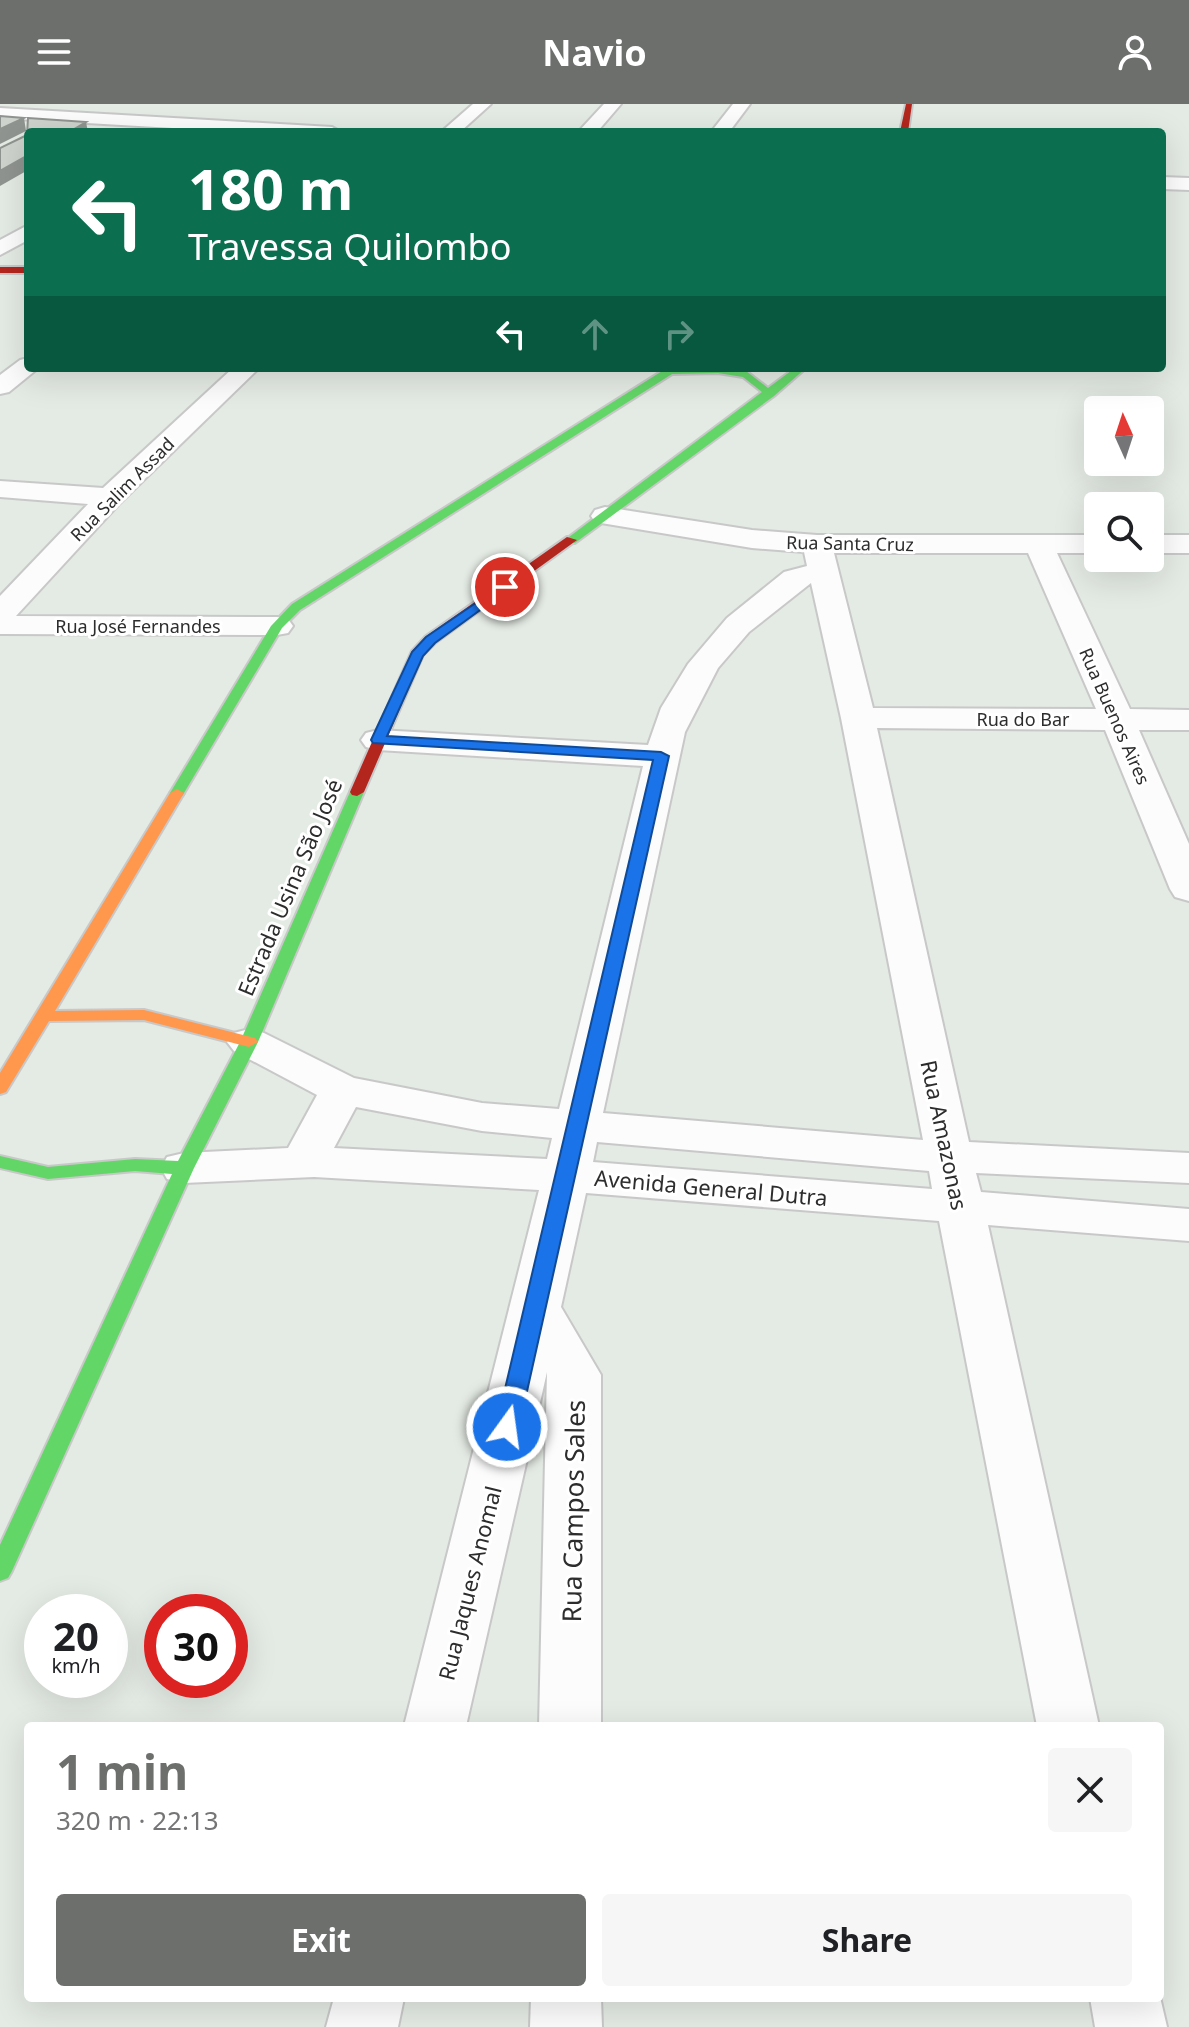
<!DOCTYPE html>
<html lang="en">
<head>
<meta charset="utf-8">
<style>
  body { margin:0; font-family:"Noto Sans",sans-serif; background:#f6f6f6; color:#202124; height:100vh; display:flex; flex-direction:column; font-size:30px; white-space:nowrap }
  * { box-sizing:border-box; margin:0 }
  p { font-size:26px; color:#757577 }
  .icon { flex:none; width:44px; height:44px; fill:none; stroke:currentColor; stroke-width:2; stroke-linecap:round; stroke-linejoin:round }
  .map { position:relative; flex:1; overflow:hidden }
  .panel { position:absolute; left:24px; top:1618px; width:1140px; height:280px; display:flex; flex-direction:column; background:#fff; border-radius:8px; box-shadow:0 8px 32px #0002 }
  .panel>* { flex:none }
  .guide { position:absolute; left:24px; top:24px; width:1142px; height:244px; border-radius:8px; box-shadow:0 8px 32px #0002; background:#0b6e4f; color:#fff; overflow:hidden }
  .needle { width:52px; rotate:357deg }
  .buttons { position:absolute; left:1084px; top:292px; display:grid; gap:16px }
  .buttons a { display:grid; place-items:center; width:80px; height:80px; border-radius:8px; background:#fff; box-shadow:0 8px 32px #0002; font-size:40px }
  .speed { position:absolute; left:24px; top:1490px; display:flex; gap:16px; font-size:40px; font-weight:700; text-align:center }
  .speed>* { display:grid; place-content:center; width:104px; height:104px; border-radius:50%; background:#fff; box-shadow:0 8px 32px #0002; line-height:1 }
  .speed small { font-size:20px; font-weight:400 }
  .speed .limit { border:12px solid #d22; background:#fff; color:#111 }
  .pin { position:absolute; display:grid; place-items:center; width:68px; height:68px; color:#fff; margin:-34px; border:4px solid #fff; border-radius:50%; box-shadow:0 2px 8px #0007 }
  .me { position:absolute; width:88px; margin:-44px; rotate:14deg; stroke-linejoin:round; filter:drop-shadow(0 0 6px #0008) }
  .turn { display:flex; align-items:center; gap:28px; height:168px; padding:0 32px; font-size:36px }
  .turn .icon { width:104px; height:104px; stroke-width:2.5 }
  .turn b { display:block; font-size:56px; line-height:68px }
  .lanes { display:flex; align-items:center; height:76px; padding:0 32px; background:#0003; justify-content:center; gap:40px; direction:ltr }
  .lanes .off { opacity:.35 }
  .round { display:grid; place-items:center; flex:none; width:84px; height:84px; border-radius:8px; background:#f6f6f6 }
  .headline { display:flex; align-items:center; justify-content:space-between; height:136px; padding:0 32px }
  h1 { font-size:48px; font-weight:700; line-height:60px; color:#6d6f6d }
  .action { display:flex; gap:16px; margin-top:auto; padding:16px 32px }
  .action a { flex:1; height:92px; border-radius:8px; background:#6d6f6d; color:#fff; font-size:32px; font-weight:700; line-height:92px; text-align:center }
  .action a+a { background:#f6f6f6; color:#202124 }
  header { display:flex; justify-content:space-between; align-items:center; height:104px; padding:0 32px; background:#6d6f6d; color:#fff; font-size:36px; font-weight:700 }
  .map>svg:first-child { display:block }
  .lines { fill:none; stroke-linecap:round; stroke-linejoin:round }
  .street-casing { stroke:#c8c8c8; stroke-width:4 }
  .fast-casing { stroke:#c8c8c8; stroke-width:4 }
  .slow-casing { stroke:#c8c8c8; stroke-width:4 }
  .jam-casing { stroke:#c8c8c8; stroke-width:4 }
  .street { fill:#fbfcfb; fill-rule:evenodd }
  .fast { fill:#63d668; fill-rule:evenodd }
  .slow { fill:#ff974d; fill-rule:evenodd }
  .jam { fill:#b3261e; fill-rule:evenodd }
  .shaded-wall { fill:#909490 }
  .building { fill:#ced3ce; stroke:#909490; stroke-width:2 }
  .route { fill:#1a73e8; stroke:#114b97; stroke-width:2 }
  .labels { text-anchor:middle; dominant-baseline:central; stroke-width:6; stroke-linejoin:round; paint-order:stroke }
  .far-street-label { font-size:18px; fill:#2d2d2d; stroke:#fff }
  .street-label { font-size:22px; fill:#2d2d2d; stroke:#fff }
  .near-street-label { font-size:26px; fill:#2d2d2d; stroke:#fff }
</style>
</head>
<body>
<header><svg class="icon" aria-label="menu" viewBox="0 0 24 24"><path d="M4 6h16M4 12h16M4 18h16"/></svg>Navio<svg class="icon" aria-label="person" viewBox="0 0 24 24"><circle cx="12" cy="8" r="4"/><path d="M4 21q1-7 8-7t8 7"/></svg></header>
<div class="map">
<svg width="1189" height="1923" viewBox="0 0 1189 1923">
  <rect width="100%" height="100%" fill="#e4eae4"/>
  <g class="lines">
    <!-- street casing -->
    <g class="street-casing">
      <path id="street" d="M 473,0 L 491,0 L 460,28 L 441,28 Z
        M 604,0 L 621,0 L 597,28 L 578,28 Z
        M 733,0 L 750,0 L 729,28 L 711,28 Z
        M 0,4 L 332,23 L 341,28 L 242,28 L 0,14 Z
        M 1162,73 L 1189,74 L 1189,86 L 1162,85 Z
        M 28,121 L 28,136 L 0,151 L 0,136 Z
        M 28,254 L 28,264 L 38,264 L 36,266 L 9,288 L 0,290 L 0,271 L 20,256 Z
        M 233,264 L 259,264 L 120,399 L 16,512 L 277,513 L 288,515 L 293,522 L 288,529 L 277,531 L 0,530 L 0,492 L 88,400 L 0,393 L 0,377 L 103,384 Z
        M 605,403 L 752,426 L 817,431 L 1098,431 L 1098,449 L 1057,449 L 1130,605 L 1189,606 L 1189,626 L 1139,626 L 1189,740 L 1189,797 L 1175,793 L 1170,785 L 1105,626 L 877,624 L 969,1038 L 1189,1049 L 1189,1079 L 976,1069 L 981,1088 L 1189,1105 L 1189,1137 L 988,1121 L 1099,1622 L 1037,1622 L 939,1117 L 586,1089 L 561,1203 L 601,1271 L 601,1622 L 539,1622 L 547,1268 L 466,1622 L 404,1622 L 539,1086 L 314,1073 L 184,1079 L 167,1075 L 161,1064 L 167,1053 L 184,1049 L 288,1044 L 317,991 L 234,947 L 227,938 L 234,929 L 249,925 L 264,929 L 354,974 L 482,999 L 559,1005 L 643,662 L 378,646 L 366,643 L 361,636 L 366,629 L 378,626 L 648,641 L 661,604 L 688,560 L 727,514 L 784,468 L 807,462 L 804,448 L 752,444 L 595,418 L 591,412 L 595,406 ZM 834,449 L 1028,449 L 1096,605 L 873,604 ZM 811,479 L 841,614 L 923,1036 L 603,1009 L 685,628 L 718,564 L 749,528 ZM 356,1003 L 482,1027 L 552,1034 L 547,1055 L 334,1044 ZM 597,1038 L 929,1067 L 932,1085 L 593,1058 Z
        M 1150,431 L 1189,431 L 1189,449 L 1150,449 Z
        M 334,1894 L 404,1894 L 398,1923 L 326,1923 Z
        M 531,1894 L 601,1894 L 602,1923 L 530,1923 Z
        M 1090,1894 L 1160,1893 L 1167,1923 L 1095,1923 Z"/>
    </g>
    <!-- fast casing -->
    <g class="fast-casing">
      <path id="fast" d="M 667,264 L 746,267 L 768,284 L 795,264 L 806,264 L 774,292 L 575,439 L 565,436 L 762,288 L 743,273 L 718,269 L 672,270 L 300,506 L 282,524 L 184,689 L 182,692 L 172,692 L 170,689 L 271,522 L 292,500 Z
        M 357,684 L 364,688 L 258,938 L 194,1064 L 12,1467 L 8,1474 L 0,1477 L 0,1441 L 172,1070 L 135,1067 L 48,1075 L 0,1064 L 0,1052 L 48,1063 L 135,1055 L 178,1057 L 240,938 L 350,688 Z"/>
    </g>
    <!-- slow casing -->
    <g class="slow-casing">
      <path id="slow" d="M 177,685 L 184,689 L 55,907 L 144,906 L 255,934 L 258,938 L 249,943 L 144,916 L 49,917 L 6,988 L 0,990 L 0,969 L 170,689 Z"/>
    </g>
    <!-- jam casing -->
    <g class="jam-casing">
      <path id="jam" d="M 906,0 L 912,0 L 908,28 L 900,28 Z
        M 0,163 L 28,163 L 28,169 L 0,169 Z
        M 567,433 L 577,436 L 435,539 L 423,551 L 364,688 L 357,692 L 352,691 L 350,688 L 412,547 L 425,533 Z"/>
    </g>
    <!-- street -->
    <use href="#street" class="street"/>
    <!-- fast -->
    <use href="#fast" class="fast"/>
    <!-- slow -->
    <use href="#slow" class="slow"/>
    <!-- jam -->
    <use href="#jam" class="jam"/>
  </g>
  <!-- shaded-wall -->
  <path class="shaded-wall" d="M 24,14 L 26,27 L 0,40 L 0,25 Z
    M 86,18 L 88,28 L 69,28 Z
    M 28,51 L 28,66 L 0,82 L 0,67 Z"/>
  <!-- building -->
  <path class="building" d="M 0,12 L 24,14 L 0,25 Z
    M 28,14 L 86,18 L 69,28 L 28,28 L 28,51 L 0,67 L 0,44 L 27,31 Z"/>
  <!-- route -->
  <path class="route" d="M 505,479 L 509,480 L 509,485 L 435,539 L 423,552 L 387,632 L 661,648 L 669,652 L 519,1323 L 515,1329 L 507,1331 L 499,1329 L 496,1323 L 653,656 L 373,639 L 371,636 L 412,548 L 426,533 Z"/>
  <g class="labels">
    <!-- far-street labels -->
    <g class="far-street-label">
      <text transform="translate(122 385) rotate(-45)">Rua Salim Assad</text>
      <text transform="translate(850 439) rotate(1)">Rua Santa Cruz</text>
      <text x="138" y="522">Rua José Fernandes</text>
      <text transform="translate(1115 612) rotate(66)">Rua Buenos Aires</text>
      <text x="1023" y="615">Rua do Bar</text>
    </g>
    <!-- street labels -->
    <g class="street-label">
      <text transform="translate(289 783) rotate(-67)">Estrada Usina São José</text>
      <text transform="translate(945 1031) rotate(78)">Rua Amazonas</text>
      <text transform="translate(711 1083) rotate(5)">Avenida General Dutra</text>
      <text transform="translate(469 1479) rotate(-76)">Rua Jaques Anomal</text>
    </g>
    <!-- near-street labels -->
    <g class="near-street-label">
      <text transform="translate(573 1407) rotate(-89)">Rua Campos Sales</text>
    </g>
  </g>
</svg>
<div class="buttons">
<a><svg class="needle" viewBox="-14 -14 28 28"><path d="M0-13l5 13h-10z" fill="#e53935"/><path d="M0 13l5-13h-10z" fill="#757577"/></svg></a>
<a><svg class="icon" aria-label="search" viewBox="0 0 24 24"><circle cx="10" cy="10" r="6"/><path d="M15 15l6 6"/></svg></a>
</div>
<div class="speed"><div>20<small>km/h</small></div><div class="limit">30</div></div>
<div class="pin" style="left:505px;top:483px;background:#d93025"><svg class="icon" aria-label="arrive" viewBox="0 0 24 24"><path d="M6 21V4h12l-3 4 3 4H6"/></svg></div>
<svg class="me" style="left:507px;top:1323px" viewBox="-20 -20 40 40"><circle r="17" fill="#1a73e8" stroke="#fff" stroke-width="3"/><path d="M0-11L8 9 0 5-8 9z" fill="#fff"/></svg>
<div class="guide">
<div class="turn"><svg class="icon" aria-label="left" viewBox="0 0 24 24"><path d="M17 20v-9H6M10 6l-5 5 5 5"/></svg><div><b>180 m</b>Travessa Quilombo</div></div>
<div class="lanes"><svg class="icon" aria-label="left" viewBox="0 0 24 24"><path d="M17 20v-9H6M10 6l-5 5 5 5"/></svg><svg class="icon off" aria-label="ahead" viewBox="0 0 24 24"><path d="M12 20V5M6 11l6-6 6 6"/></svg><svg class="icon off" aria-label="right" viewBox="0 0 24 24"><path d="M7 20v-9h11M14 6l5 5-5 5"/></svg></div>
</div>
<section class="panel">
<div class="headline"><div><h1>1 min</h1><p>320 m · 22:13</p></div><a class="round"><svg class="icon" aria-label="close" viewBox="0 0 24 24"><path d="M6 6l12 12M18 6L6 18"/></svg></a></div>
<div class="action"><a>Exit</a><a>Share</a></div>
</section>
</div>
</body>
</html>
